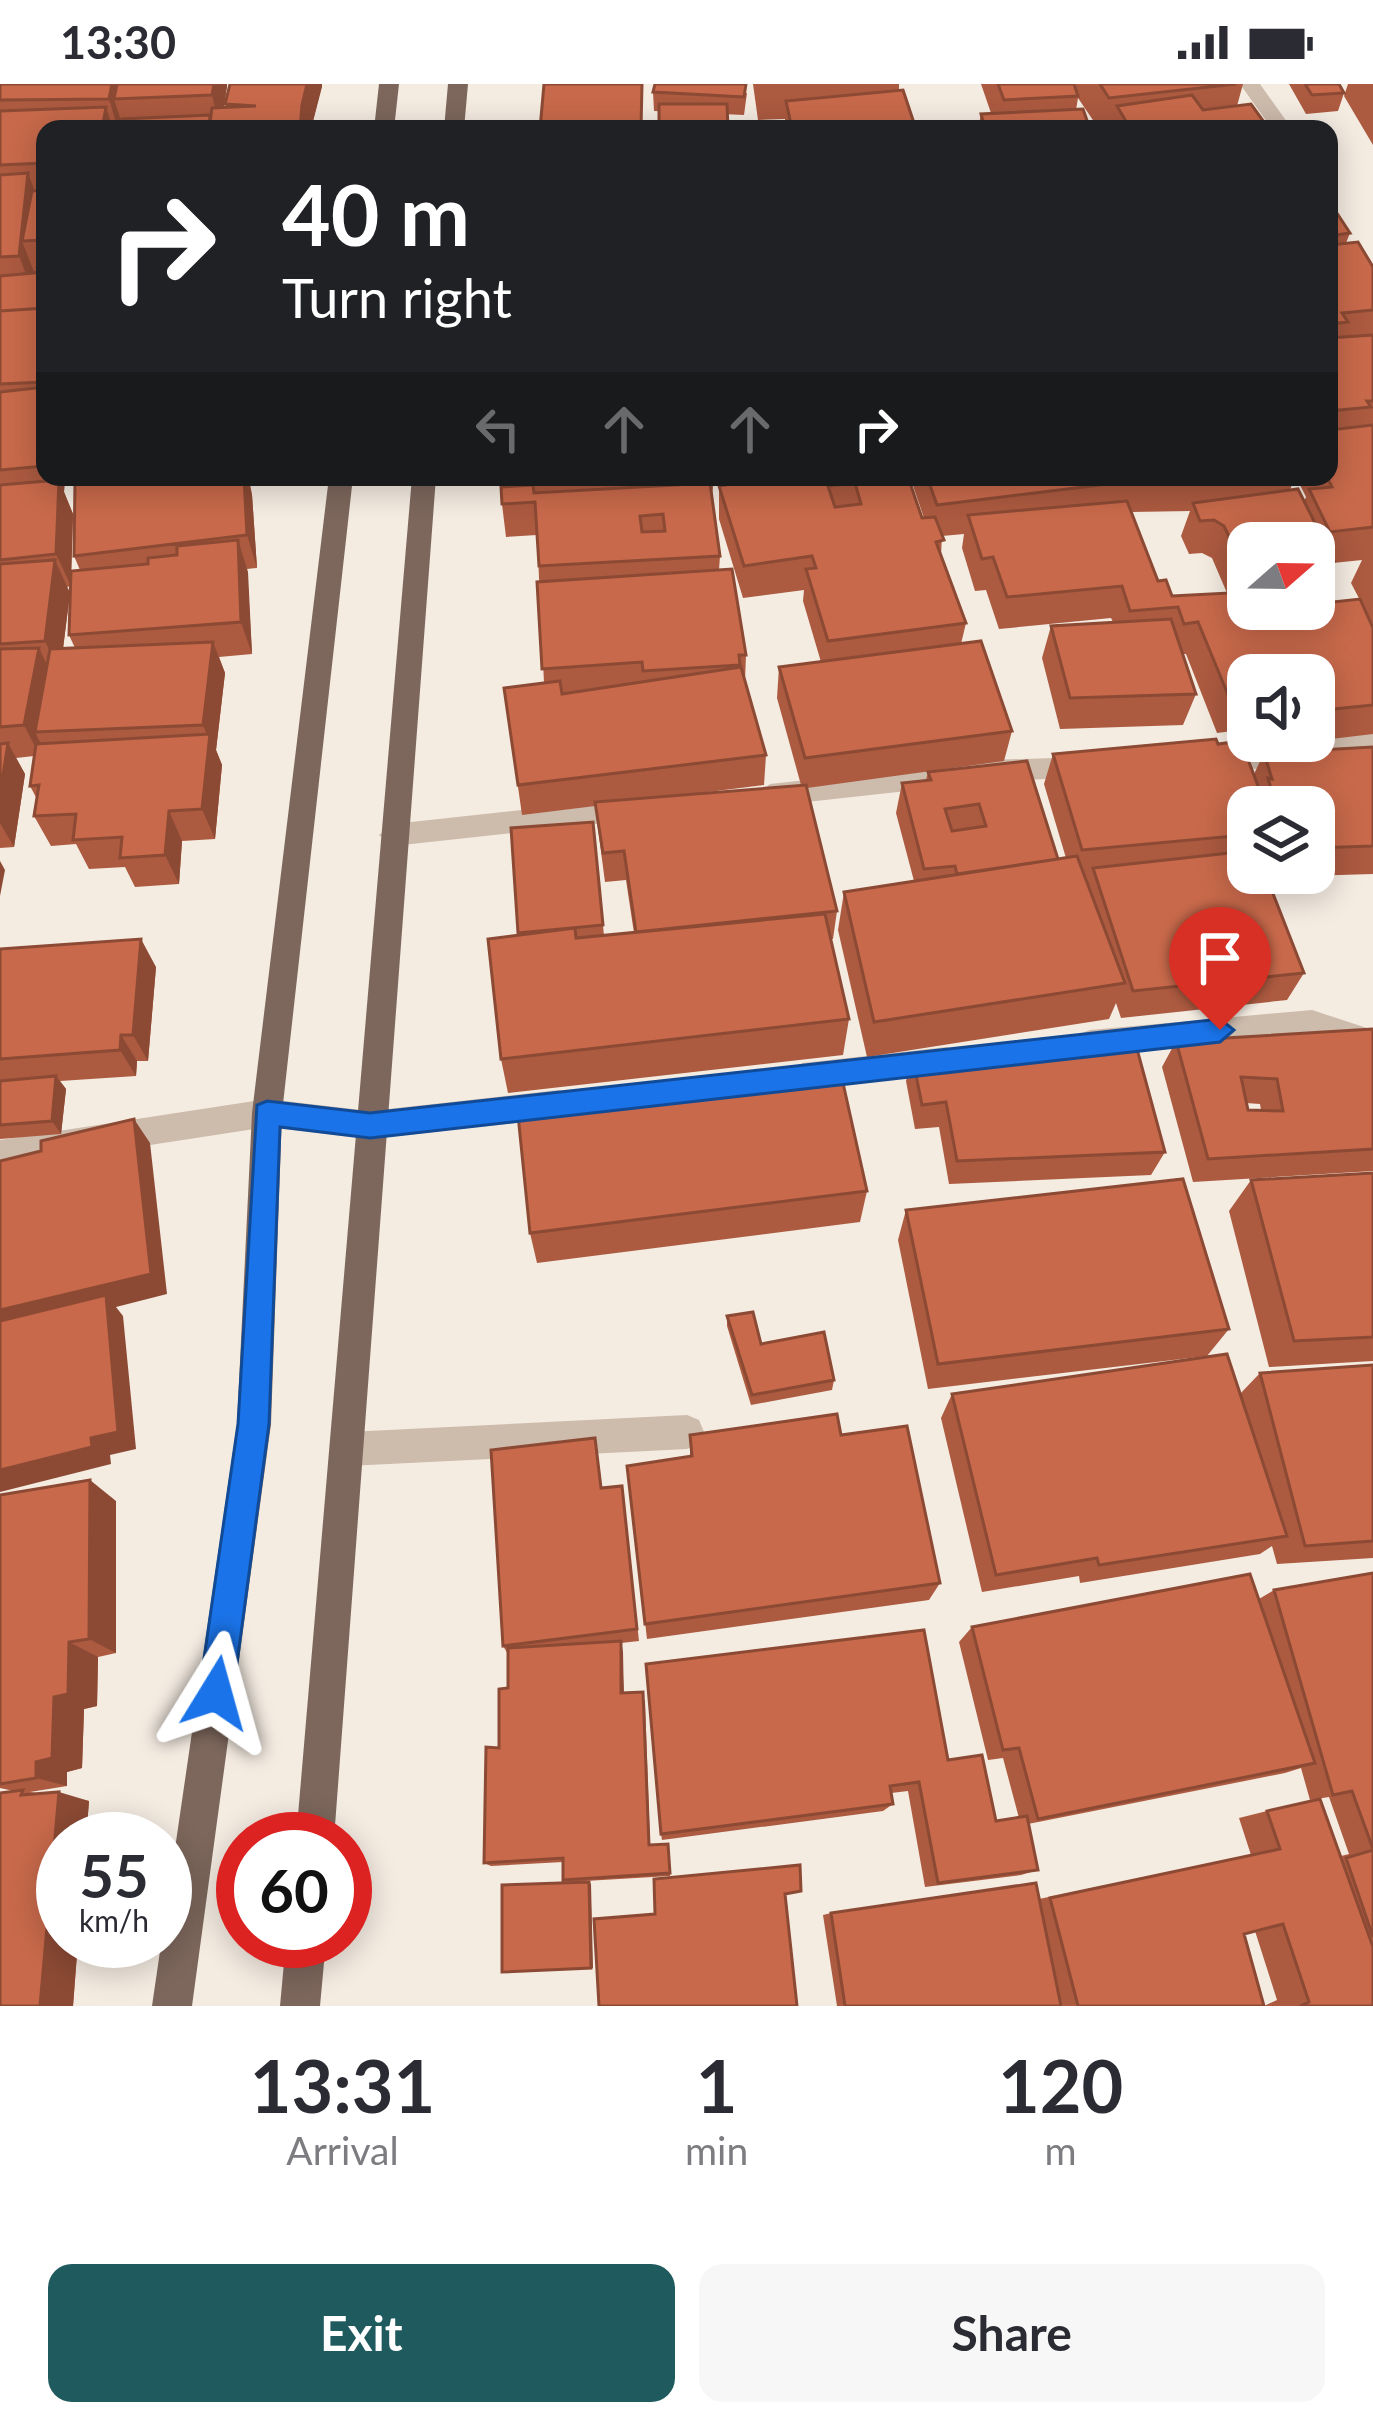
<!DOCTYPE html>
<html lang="en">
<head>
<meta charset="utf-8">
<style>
  body { margin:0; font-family:Lato,sans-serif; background:#f7f7f7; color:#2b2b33; height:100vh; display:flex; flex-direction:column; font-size:45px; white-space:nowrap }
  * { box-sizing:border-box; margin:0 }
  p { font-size:39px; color:#7c7c81 }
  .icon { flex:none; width:66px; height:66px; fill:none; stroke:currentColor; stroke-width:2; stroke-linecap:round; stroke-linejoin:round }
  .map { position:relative; height:1922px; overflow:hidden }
  .sheet { display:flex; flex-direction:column; background:#fff; flex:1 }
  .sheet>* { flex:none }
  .top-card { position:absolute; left:36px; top:36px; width:1302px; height:366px; border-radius:24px; box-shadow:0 6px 30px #0003; background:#202124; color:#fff; overflow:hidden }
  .needle { width:78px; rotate:70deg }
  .tools { position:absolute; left:1227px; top:438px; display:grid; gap:24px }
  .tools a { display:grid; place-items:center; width:108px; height:108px; border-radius:24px; background:#fff; box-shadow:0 6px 30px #0003; font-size:60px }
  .speed { position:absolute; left:36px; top:1728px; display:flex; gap:24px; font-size:60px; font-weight:700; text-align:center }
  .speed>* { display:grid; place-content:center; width:156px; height:156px; border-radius:50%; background:#fff; box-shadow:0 6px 30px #0003; line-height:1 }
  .speed small { font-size:30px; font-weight:400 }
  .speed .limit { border:18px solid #d22; background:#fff; color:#111 }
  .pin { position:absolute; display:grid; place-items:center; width:102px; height:102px; color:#fff; margin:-123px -51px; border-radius:50% 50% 50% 0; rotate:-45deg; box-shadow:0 0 12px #0007 }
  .pin .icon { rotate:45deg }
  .me { position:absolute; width:132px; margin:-66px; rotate:8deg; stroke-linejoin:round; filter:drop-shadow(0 0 9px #0008) }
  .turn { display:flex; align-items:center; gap:42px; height:252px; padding:0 48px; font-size:54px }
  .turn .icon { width:156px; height:156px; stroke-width:2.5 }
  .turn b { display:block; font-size:84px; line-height:102px }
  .lanes { display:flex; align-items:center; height:114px; padding:0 48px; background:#0003; justify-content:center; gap:60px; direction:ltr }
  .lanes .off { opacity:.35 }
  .eta { display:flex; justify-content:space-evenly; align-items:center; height:204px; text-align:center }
  .eta b { font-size:72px; font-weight:700; line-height:84px }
  .primary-button { display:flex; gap:24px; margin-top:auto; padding:24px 48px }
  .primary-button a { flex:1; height:138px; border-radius:24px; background:#1f5a5e; color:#fff; font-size:48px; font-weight:700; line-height:138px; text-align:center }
  .primary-button a+a { background:#f7f7f7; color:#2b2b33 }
  .status { display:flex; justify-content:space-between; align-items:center; height:84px; padding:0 60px; background:#fff; direction:ltr }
  .status svg { height:33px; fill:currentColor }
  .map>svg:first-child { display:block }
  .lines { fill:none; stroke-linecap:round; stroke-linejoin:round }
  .minor { fill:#cdbbac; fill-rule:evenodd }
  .primary { fill:#7d675c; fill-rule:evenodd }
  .wall { fill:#ac5a40; fill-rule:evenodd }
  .shaded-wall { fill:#8c4a34 }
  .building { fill:#c8694b; stroke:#8c4a34; stroke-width:3; fill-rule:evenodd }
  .route { fill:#1a73e8; stroke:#114b97; stroke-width:3 }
</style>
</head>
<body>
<div class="status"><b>13:30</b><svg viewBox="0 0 49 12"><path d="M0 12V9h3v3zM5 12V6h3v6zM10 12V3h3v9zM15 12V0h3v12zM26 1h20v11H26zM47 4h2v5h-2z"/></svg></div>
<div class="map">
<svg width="1373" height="1922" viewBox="0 0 1373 1922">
  <rect width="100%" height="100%" fill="#f4ebe1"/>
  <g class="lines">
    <!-- minor -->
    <path class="minor" d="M 1240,0 L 1260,0 L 1292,45 L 1272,45 Z
      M 1373,648 L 1373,668 L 1271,684 L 1206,687 L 1193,677 L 1206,667 L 1271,664 Z
      M 1086,673 L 1099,683 L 1086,693 L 989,698 L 770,722 L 756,711 L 770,700 L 989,676 Z
      M 633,714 L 647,725 L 633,736 L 393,762 L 379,751 L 393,740 Z
      M 1312,926 L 1373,946 L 1373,972 L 1312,952 L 1090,972 L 1079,968 L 1075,959 L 1079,950 L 1090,946 Z
      M 947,963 L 958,967 L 962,976 L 958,985 L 947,989 L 803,1005 L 792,1001 L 788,992 L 792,983 L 803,979 Z
      M 559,1006 L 570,1010 L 574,1020 L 570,1030 L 559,1034 L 370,1055 L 267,1043 L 0,1084 L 0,1056 L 267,1015 L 370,1027 Z
      M 687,1331 L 699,1336 L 704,1348 L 699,1360 L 687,1365 L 348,1382 L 336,1377 L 331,1365 L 336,1353 L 348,1348 Z"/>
    <!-- primary -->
    <path class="primary" d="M 379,0 L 399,0 L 394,45 L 374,45 Z
      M 448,0 L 468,0 L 464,45 L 444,45 Z
      M 329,393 L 353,393 L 282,1029 L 271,1340 L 192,1922 L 152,1922 L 237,1340 L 252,1029 Z
      M 412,393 L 436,393 L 334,1755 L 296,1755 Z
      M 286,1857 L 326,1857 L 320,1922 L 280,1922 Z"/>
  </g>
  <!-- wall -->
  <path class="wall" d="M 0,0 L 227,0 L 224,23 L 226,23 L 225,20 L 230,0 L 322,0 L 311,45 L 45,45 L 45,393 L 65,393 L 64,408 L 73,430 L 71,486 L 80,486 L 74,472 L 105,393 L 249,393 L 252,411 L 257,484 L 247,485 L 252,570 L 219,573 L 225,589 L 216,666 L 222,681 L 215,755 L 182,757 L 179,800 L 135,803 L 125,783 L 89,785 L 76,760 L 51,762 L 34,732 L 37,715 L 30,702 L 34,672 L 16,674 L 25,690 L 14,763 L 0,764 ZM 71,502 L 69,551 L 75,564 L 63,564 L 70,509 L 67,503 Z
    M 753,0 L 899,0 L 899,6 L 916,45 L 785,45 L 785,35 L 758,36 Z
    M 981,0 L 1243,0 L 1237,22 L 1269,45 L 1099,45 L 1078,14 L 1076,26 L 1090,45 L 978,45 L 981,30 L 991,29 Z
    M 1289,0 L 1339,0 L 1344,9 L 1338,27 L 1306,30 Z
    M 1348,0 L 1373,0 L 1373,61 L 1344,12 Z
    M 653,8 L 747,9 L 744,31 L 654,27 Z
    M 1329,117 L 1350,149 L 1346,159 L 1373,183 L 1373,541 L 1351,499 L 1362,476 L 1333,479 L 1319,509 L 1314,510 L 1314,459 L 1248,459 L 1248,525 L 1373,544 L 1373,650 L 1314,657 L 1314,591 L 1248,591 L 1248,645 L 1217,649 L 1186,570 L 1182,570 L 1196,610 L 1183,641 L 1060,645 L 1042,574 L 1051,542 L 1113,538 L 1111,534 L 999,545 L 986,506 L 975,507 L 962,464 L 964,450 L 942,452 L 941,471 L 966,539 L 961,560 L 1012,647 L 1004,677 L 807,704 L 837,827 L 833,855 L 831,855 L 849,935 L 843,971 L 508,1009 L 501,975 L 519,851 L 511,744 L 593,738 L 604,852 L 634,849 L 626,796 L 605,798 L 595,722 L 522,731 L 504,604 L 544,599 L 537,451 L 506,453 L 502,420 L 517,402 L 516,393 L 908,393 L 922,434 L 924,434 L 910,393 L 1295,393 L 1290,406 L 1304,417 L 1306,413 L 1296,393 L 1329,393 ZM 719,395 L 719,435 L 743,514 L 804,506 L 803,517 L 821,578 L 779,583 L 777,614 L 801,701 L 684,711 L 764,701 L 766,671 L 745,596 L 746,571 L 719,486 L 720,472 L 712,410 L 714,396 ZM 1190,427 L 1181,452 L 1189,470 L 1202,469 L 1212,474 L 1227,509 L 1172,512 L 1158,497 L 1131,428 Z
    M 1218,660 L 1254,690 L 1264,669 L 1373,663 L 1373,790 L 1272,793 L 1271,789 L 1314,789 L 1314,723 L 1248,723 L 1248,789 L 1304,889 L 1287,916 L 1121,934 L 1116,919 L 1109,935 L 867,973 L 838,846 L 844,808 L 914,797 L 896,729 L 902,699 L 926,696 L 928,688 L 1027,677 L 1058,775 L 1066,774 L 1044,700 L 1053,670 Z
    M 0,865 L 156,883 L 148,977 L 137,977 L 136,992 L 60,997 L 66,1005 L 61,1050 L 0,1055 Z
    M 1373,945 L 1373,1087 L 1193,1098 L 1162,983 L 1176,957 ZM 1246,1019 L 1260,1020 L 1261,1026 L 1248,1026 Z
    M 912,971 L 1165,1068 L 1151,1091 L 949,1100 L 939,1043 L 915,1045 L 906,997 Z
    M 1373,1089 L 1373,1277 L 1269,1283 L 1229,1127 L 1251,1096 Z
    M 867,1107 L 860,1138 L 537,1179 L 530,1149 Z
    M 906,1126 L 1229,1245 L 1207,1272 L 928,1305 L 898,1156 Z
    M 727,1232 L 761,1260 L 834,1296 L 832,1306 L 751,1321 L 727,1242 Z
    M 1373,1281 L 1373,1474 L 1277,1480 L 1272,1462 L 1260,1470 L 1080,1499 L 1079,1492 L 982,1508 L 941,1334 L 952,1310 L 1240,1310 L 1260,1289 Z
    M 690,1351 L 841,1351 L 940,1499 L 929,1516 L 647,1555 L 627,1382 L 690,1373 Z
    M 595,1354 L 602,1404 L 622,1402 L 639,1557 L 621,1559 L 624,1609 L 645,1617 L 650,1761 L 668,1760 L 670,1792 L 568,1798 L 563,1796 L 563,1778 L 491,1782 L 484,1779 L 508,1604 L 508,1570 L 503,1562 Z
    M 0,1411 L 116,1417 L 116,1569 L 98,1573 L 97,1622 L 84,1625 L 82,1684 L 67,1688 L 67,1702 L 30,1708 L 89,1717 L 86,1755 L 63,1755 L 63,1857 L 78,1857 L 73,1922 L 0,1922 L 14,1707 L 0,1704 Z
    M 1373,1489 L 1373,1922 L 837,1922 L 823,1831 L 831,1829 L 1039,1815 L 1251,1771 L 1239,1734 L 1267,1727 L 1341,1772 L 1349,1770 L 1329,1713 L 1310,1716 L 1301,1684 L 1285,1689 L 1028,1740 L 1038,1786 L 1021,1791 L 925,1803 L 908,1707 L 891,1709 L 893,1720 L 883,1727 L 662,1756 L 661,1750 L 948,1676 L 996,1737 L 1019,1734 L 1003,1674 L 988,1676 L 959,1558 L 972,1543 L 1259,1515 L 1274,1506 ZM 1255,1847 L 1277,1916 L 1264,1922 L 1244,1850 Z"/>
  <!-- shaded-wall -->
  <path class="shaded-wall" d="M 112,0 L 128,0 L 114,15 L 122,40 L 121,45 L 118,45 L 109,15 Z
    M 214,0 L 227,0 L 227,3 L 220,45 L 212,11 Z
    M 307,0 L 322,0 L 322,3 L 311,45 L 300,45 L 302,21 Z
    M 106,23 L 113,45 L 102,45 Z
    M 28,89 L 41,124 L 22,157 L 34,188 L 32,206 L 19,172 Z
    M 55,393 L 65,393 L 64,408 L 73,430 L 71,502 L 56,470 L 59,403 Z
    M 244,393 L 247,393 L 252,411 L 257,484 L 247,451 Z
    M 238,456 L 248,488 L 252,570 L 241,538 Z
    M 55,476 L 70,509 L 60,589 L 45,557 Z
    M 213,558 L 225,589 L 216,666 L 222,681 L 215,755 L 202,725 L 209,656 L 203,641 Z
    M 39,564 L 54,596 L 35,648 L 42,662 L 40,672 L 24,641 Z
    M 8,659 L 25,690 L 14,763 L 0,739 L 0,710 Z
    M 169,727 L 182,757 L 179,800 L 165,771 Z
    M 0,777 L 5,786 L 0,812 Z
    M 141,855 L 156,883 L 148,977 L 133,951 Z
    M 121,951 L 137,977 L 136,992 L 120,966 Z
    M 56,992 L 66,1005 L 61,1050 L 52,1037 Z
    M 134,1035 L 150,1059 L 167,1210 L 116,1223 L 123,1232 L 136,1365 L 110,1371 L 111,1380 L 0,1408 L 0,1226 Z
    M 90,1396 L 116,1417 L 116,1569 L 89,1555 Z
    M 621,1557 L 623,1568 L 624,1618 L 621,1609 Z
    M 69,1558 L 98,1573 L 97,1622 L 84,1625 L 82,1684 L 67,1688 L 67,1702 L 36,1694 L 36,1678 Z
    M 59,1708 L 89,1717 L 86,1755 L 63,1755 L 63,1857 L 78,1857 L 73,1922 L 40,1922 Z
    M 589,1798 L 591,1800 L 593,1884 L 591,1884 Z"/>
  <!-- building -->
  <path class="building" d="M 0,0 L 112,0 L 109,15 L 0,16 Z
    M 117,0 L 214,0 L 212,11 L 114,15 Z
    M 230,0 L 307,0 L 302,21 L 300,45 L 209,45 L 212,24 L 256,22 L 225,20 Z
    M 544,0 L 642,0 L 641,45 L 540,45 Z
    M 655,0 L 746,0 L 744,13 L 653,8 Z
    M 998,0 L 1074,0 L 1078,12 L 1004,16 Z
    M 1100,0 L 1236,0 L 1109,14 Z
    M 1305,0 L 1339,0 L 1344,9 L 1312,11 Z
    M 903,6 L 916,45 L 792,45 L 786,17 Z
    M 1192,11 L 1203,26 L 1251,20 L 1269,45 L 1110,45 L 1108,42 L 1127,39 L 1117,22 Z
    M 659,20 L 727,20 L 728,45 L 659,45 Z
    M 106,23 L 102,45 L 45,45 L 45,79 L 0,81 L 0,27 Z
    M 1083,25 L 1090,45 L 985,45 L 981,30 Z
    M 210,31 L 209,45 L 120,45 L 122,35 Z
    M 28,89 L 19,172 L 0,173 L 0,91 Z
    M 45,106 L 45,156 L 22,157 L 32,107 Z
    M 1329,117 L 1350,149 L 1329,152 Z
    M 1358,158 L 1373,183 L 1373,226 L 1342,229 L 1348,238 L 1329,240 L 1329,161 Z
    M 45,188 L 45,224 L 0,227 L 0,192 Z
    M 45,224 L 45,298 L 0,300 L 0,227 Z
    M 1373,251 L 1373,317 L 1367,317 L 1371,323 L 1329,327 L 1329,254 Z
    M 45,303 L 45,382 L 0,386 L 0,308 Z
    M 1373,341 L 1373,443 L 1330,448 L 1309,405 L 1332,403 L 1327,393 L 1329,393 L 1329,346 Z
    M 111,393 L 244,393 L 247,451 L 74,472 L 75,397 Z
    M 517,393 L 555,393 L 517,397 Z
    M 722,393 L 908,393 L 922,434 L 935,433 L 944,456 L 936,458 L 966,539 L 828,557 L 806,485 L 816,484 L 812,472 L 744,482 L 719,402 L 725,401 ZM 855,399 L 861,420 L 835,423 L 828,402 Z
    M 927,393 L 1096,393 L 1100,401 L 937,421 Z
    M 1112,393 L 1227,393 L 1113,396 Z
    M 59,396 L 56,470 L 0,476 L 0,401 Z
    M 710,399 L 720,472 L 539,482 L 535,418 L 502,420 L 501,403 L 533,401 L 534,409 ZM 663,430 L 665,447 L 642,448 L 640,432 Z
    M 1298,405 L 1334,477 L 1314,479 L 1314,459 L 1248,459 L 1248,486 L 1245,486 L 1224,442 L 1214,436 L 1200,437 L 1193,419 Z
    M 1127,417 L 1158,497 L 1166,496 L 1172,512 L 1248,508 L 1248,525 L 1314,525 L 1314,520 L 1360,515 L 1373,544 L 1373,621 L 1314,627 L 1314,591 L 1248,591 L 1248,616 L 1231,618 L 1198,538 L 1184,540 L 1178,523 L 1130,527 L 1122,502 L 1007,513 L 993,473 L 982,475 L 968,431 Z
    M 238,456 L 241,538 L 69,551 L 71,487 L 148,480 L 148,474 L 177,471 L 177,462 Z
    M 55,476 L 45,557 L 0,560 L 0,480 Z
    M 732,485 L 746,571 L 739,571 L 740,581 L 643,587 L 642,578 L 542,585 L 537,498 Z
    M 1171,535 L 1196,610 L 1070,614 L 1051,542 Z
    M 981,557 L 1012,647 L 805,674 L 779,583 Z
    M 213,558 L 203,641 L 35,648 L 50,565 Z
    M 39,564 L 24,641 L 0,643 L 0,565 Z
    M 741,583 L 766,671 L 518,701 L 504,604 L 560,597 L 562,610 Z
    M 210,650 L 202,725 L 169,727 L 165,771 L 120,774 L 122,753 L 73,756 L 76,730 L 34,732 L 39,701 L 30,702 L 36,660 Z
    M 1216,655 L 1218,660 L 1241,657 L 1266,723 L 1248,723 L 1248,758 L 1246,758 L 1244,751 L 1082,766 L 1053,670 Z
    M 8,659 L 0,710 L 0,660 Z
    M 1373,663 L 1373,762 L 1314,764 L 1314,723 L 1276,723 L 1268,694 L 1272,695 L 1264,669 Z
    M 1027,677 L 1058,775 L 957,790 L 955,782 L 924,785 L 902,699 L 931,696 L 928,688 ZM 979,720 L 986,742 L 952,747 L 945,725 Z
    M 806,701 L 837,827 L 636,848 L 624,767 L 603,769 L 595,718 Z
    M 593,738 L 603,841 L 518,849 L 511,744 Z
    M 1248,767 L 1248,789 L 1265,789 L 1304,889 L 1133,907 L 1093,784 Z
    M 1077,772 L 1125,899 L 874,938 L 844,808 Z
    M 825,830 L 849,935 L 501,975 L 488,855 L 575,844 L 576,854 Z
    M 141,855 L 133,951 L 121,951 L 120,966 L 0,975 L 0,865 Z
    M 1373,945 L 1373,1065 L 1208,1075 L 1176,957 ZM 1241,993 L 1277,995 L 1283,1027 L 1248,1026 Z
    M 1134,954 L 1165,1068 L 957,1077 L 946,1018 L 922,1021 L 912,971 Z
    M 839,981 L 867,1107 L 530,1149 L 517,1021 Z
    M 56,992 L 52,1037 L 0,1041 L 0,997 Z
    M 134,1035 L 151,1190 L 0,1226 L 0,1077 L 41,1067 L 41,1057 Z
    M 1373,1089 L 1373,1253 L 1294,1257 L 1251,1096 Z
    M 1183,1095 L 1229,1245 L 938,1280 L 906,1126 Z
    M 106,1211 L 118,1348 L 91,1354 L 92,1363 L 0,1386 L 0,1237 Z
    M 753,1228 L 761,1260 L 824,1248 L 834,1296 L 752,1311 L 727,1232 Z
    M 1227,1270 L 1287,1452 L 1099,1481 L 1097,1474 L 996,1491 L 952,1310 Z
    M 1373,1281 L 1373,1457 L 1305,1462 L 1260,1289 Z
    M 837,1330 L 841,1351 L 907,1342 L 940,1499 L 645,1540 L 627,1382 L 692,1372 L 690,1351 Z
    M 595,1354 L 601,1404 L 622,1402 L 637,1545 L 503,1562 L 491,1366 Z
    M 90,1396 L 89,1555 L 69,1558 L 68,1610 L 54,1613 L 52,1674 L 36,1678 L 36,1694 L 0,1700 L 0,1411 Z
    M 1373,1489 L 1373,1765 L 1352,1707 L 1333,1711 L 1274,1506 Z
    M 1250,1490 L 1315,1679 L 1038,1735 L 1019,1664 L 1003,1666 L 972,1543 Z
    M 924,1546 L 948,1676 L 982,1671 L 996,1737 L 1027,1732 L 1038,1786 L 938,1799 L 919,1698 L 890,1702 L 893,1720 L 661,1750 L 646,1580 Z
    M 621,1557 L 621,1609 L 643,1608 L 649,1761 L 668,1760 L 670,1789 L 563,1796 L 563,1774 L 484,1779 L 486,1663 L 499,1664 L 499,1605 L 508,1604 L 508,1564 Z
    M 23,1706 L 21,1711 L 59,1708 L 40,1922 L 0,1922 L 0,1709 Z
    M 1320,1715 L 1373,1863 L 1373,1922 L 1300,1922 L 1309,1918 L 1283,1840 L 1244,1850 L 1264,1922 L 1078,1922 L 1050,1814 L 1280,1765 L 1267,1727 Z
    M 1373,1766 L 1373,1853 L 1346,1774 Z
    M 800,1781 L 801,1807 L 785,1810 L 797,1922 L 599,1922 L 594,1835 L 655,1830 L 654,1795 Z
    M 589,1798 L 591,1884 L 502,1888 L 502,1801 Z
    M 1036,1799 L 1061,1922 L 845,1922 L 831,1829 Z"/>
  <!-- route -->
  <path class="route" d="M 1220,935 L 1234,946 L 1220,958 L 370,1054 L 280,1043 L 269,1340 L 233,1609 L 228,1621 L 216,1626 L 204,1621 L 199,1609 L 238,1340 L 257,1021 L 267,1017 L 370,1029 Z"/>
</svg>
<div class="tools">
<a><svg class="needle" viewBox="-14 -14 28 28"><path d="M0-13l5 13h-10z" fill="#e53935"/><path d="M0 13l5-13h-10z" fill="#7c7c81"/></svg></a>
<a><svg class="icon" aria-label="sound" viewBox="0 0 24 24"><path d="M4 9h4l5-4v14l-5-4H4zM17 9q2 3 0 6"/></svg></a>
<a><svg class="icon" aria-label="layers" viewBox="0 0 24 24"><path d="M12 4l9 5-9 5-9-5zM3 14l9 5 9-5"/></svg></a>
</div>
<div class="speed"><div>55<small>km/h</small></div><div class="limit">60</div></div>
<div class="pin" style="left:1220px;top:946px;background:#d93025"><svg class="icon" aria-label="arrive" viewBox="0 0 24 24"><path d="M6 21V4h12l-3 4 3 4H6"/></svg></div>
<svg class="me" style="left:216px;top:1609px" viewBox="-20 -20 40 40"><path d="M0-17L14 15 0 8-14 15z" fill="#1a73e8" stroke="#fff" stroke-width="4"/></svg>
<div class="top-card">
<div class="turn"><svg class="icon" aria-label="right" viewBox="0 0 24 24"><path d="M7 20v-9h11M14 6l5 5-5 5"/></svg><div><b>40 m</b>Turn right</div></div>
<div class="lanes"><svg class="icon off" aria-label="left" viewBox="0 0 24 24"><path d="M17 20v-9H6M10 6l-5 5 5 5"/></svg><svg class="icon off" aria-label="ahead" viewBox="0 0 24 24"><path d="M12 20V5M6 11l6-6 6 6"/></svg><svg class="icon off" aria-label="ahead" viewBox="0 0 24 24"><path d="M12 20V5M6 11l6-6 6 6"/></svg><svg class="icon" aria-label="right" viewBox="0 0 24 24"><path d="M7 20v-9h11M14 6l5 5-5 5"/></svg></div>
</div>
</div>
<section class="sheet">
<div class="eta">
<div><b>13:31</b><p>Arrival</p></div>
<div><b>1</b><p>min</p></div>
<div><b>120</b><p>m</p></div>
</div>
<div class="primary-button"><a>Exit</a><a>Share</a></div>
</section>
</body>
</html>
